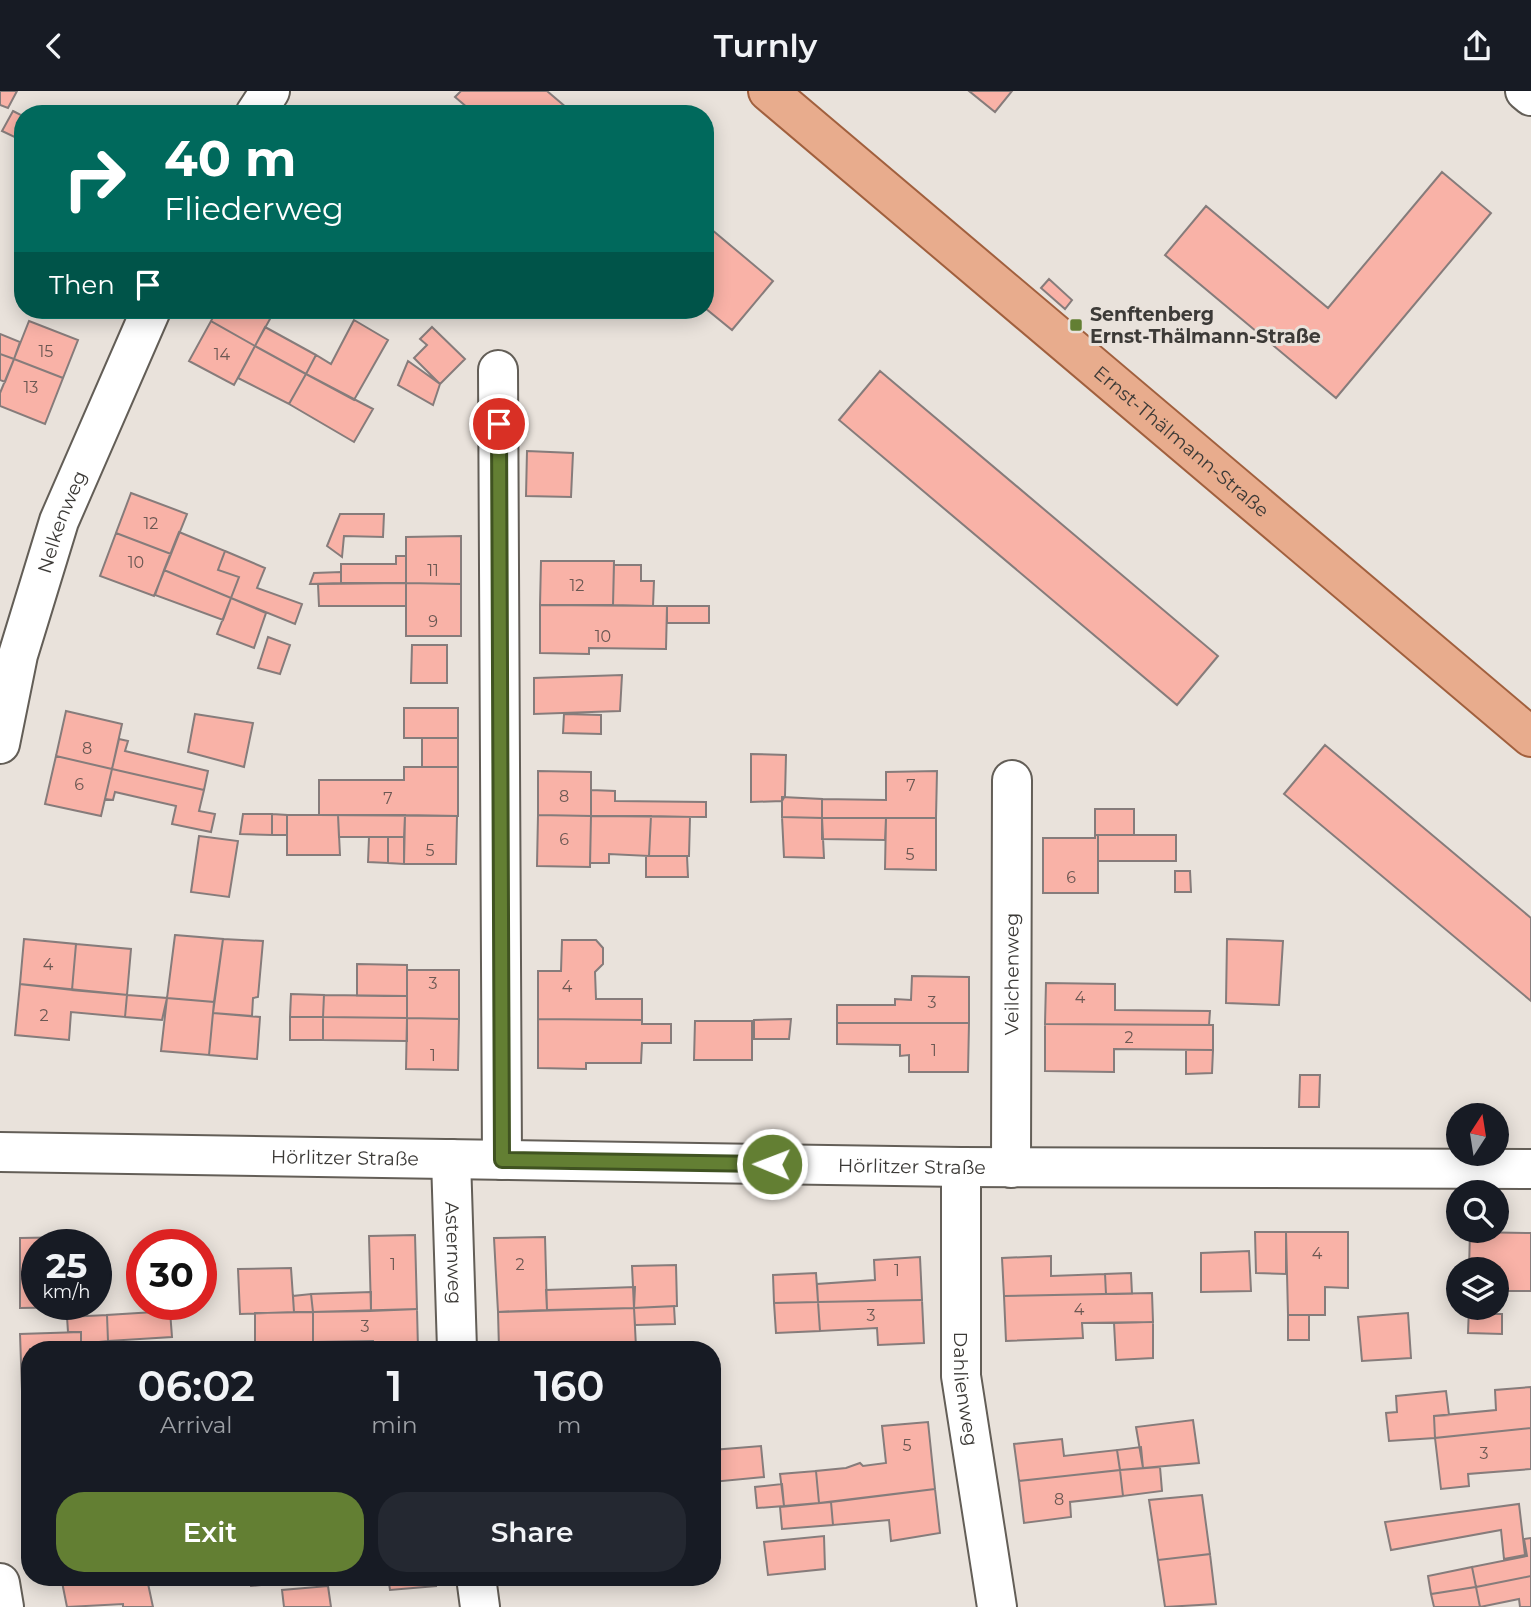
<!DOCTYPE html>
<html lang="en">
<head>
<meta charset="utf-8">
<style>
  body { margin:0; font-family:Montserrat,sans-serif; background:#242831; color:#f1f3f6; height:100vh; display:flex; flex-direction:column; font-size:26px; white-space:nowrap }
  * { box-sizing:border-box; margin:0 }
  p { font-size:23px; color:#9ea1a6 }
  .icon { flex:none; width:38px; height:38px; fill:none; stroke:currentColor; stroke-width:2; stroke-linecap:round; stroke-linejoin:round }
  .map { position:relative; flex:1; overflow:hidden }
  .details { position:absolute; left:21px; top:1250px; width:700px; height:245px; display:flex; flex-direction:column; background:#171b24; border-radius:28px; box-shadow:0 4px 18px #0003 }
  .details>* { flex:none }
  .top-card { position:absolute; left:14px; top:14px; width:700px; height:214px; border-radius:28px; box-shadow:0 4px 18px #0003; background:#00695c; color:#fff; overflow:hidden }
  .needle { width:46px; rotate:12deg }
  .controls { position:absolute; left:1446px; top:1012px; display:grid; gap:14px }
  .controls a { display:grid; place-items:center; width:63px; height:63px; border-radius:50%; background:#171b24; box-shadow:0 4px 18px #0003; font-size:35px }
  .speed { position:absolute; left:21px; top:1138px; display:flex; gap:14px; font-size:35px; font-weight:700; text-align:center }
  .speed>* { display:grid; place-content:center; width:91px; height:91px; border-radius:50%; background:#171b24; box-shadow:0 4px 18px #0003; line-height:1 }
  .speed small { font-size:18px; font-weight:400 }
  .speed .limit { border:10px solid #d22; background:#fff; color:#111 }
  .pin { position:absolute; display:grid; place-items:center; width:60px; height:60px; color:#fff; margin:-30px; border:4px solid #fff; border-radius:50%; box-shadow:0 2px 7px #0007 }
  .me { position:absolute; width:77px; margin:-38px; rotate:271deg; stroke-linejoin:round; filter:drop-shadow(0 0 5px #0008) }
  .turn { display:flex; align-items:center; gap:24px; height:147px; padding:0 35px; font-size:32px }
  .turn .icon { width:91px; height:91px; stroke-width:2.5 }
  .turn b { display:block; font-size:49px; line-height:60px }
  .then { display:flex; align-items:center; height:66px; padding:0 35px; background:#0003; gap:14px; font-size:26px }
  .eta { display:flex; justify-content:space-evenly; align-items:center; height:119px; text-align:center }
  .eta b { font-size:42px; font-weight:600; line-height:49px }
  .button { display:flex; gap:14px; margin-top:auto; padding:14px 35px }
  .button a { flex:1; height:80px; border-radius:28px; background:#637f33; color:#fff; font-size:28px; font-weight:600; line-height:80px; text-align:center }
  .button a+a { background:#242831; color:#f1f3f6 }
  header { display:flex; justify-content:space-between; align-items:center; height:91px; padding:0 35px; background:#171b24; font-size:32px; font-weight:600 }
  .map>svg:first-child { display:block }
  .building { fill:#f9b2a7; stroke:#867c7b; stroke-width:2 }
  .lines { fill:none; stroke-linecap:round; stroke-linejoin:round }
  .minor-casing { stroke:#635e57; stroke-width:42 }
  .major-casing { stroke:#a1603e; stroke-width:42 }
  .minor { stroke:#fff; stroke-width:38 }
  .major { stroke:#e8ac8d; stroke-width:38 }
  .route-casing { stroke:#405321; stroke-width:18 }
  .route { stroke:#637f33; stroke-width:12 }
  .poi-dot { fill:#637f33; stroke:#e9e2db; stroke-width:2.5 }
  .labels { text-anchor:middle; dominant-baseline:central; stroke-width:6; stroke-linejoin:round; paint-order:stroke }
  .number-label { font-size:16px; fill:#6b5853 }
  .poi-label { font-size:19px; font-weight:bold; fill:#3c3a37; stroke:#e9e2db; text-anchor:start }
  .street-label { font-size:19px; fill:#3c3a37; stroke:#e9e2db }
</style>
</head>
<body>
<header><svg class="icon" aria-label="back" viewBox="0 0 24 24"><path d="M15 5l-7 7 7 7"/></svg>Turnly<svg class="icon" aria-label="share" viewBox="0 0 24 24"><path d="M12 15V3M7 8l5-5 5 5M5 13v7h14v-7"/></svg></header>
<div class="map">
<svg width="1531" height="1516" viewBox="0 0 1531 1516">
  <rect width="100%" height="100%" fill="#e9e2db"/>
  <!-- building -->
  <path class="building" d="M 0,0 L 17,0 L 8,17 L 0,14 Z
    M 461,0 L 547,0 L 574,23 L 475,23 L 455,6 Z
    M 969,0 L 1012,0 L 995,21 Z
    M 13,20 L 23,25 L 23,50 L 2,40 Z
    M 1442,81 L 1491,122 L 1336,307 L 1165,164 L 1206,115 L 1328,217 Z
    M 705,133 L 773,190 L 732,239 L 705,217 Z
    M 1049,188 L 1072,209 L 1065,218 L 1041,197 Z
    M 217,219 L 275,219 L 255,255 L 211,230 Z
    M 354,229 L 388,249 L 354,309 L 306,283 L 316,264 L 331,273 Z
    M 29,230 L 78,249 L 63,287 L 14,268 Z
    M 211,230 L 255,255 L 234,294 L 189,270 Z
    M 265,236 L 316,264 L 306,283 L 255,255 Z
    M 432,236 L 465,268 L 440,293 L 414,267 L 427,254 L 420,248 Z
    M 0,243 L 20,251 L 14,268 L 0,263 Z
    M 255,255 L 306,283 L 289,313 L 238,287 Z
    M 0,263 L 14,268 L 5,291 L 0,289 Z
    M 14,268 L 63,287 L 45,333 L 0,315 L 0,302 Z
    M 408,270 L 440,293 L 433,314 L 398,294 Z
    M 880,280 L 1218,565 L 1177,614 L 839,329 Z
    M 306,283 L 373,318 L 354,351 L 289,313 Z
    M 527,360 L 573,362 L 571,406 L 526,405 Z
    M 131,402 L 187,423 L 171,463 L 116,442 Z
    M 340,423 L 384,423 L 383,446 L 344,445 L 342,466 L 327,455 Z
    M 179,441 L 225,460 L 218,479 L 239,486 L 231,507 L 164,479 Z
    M 116,442 L 171,463 L 154,505 L 100,485 Z
    M 461,445 L 461,493 L 406,492 L 406,446 Z
    M 225,460 L 265,477 L 257,497 L 302,513 L 295,533 L 231,507 L 239,486 L 218,479 Z
    M 396,465 L 406,465 L 406,492 L 341,492 L 341,473 L 396,473 Z
    M 541,470 L 614,470 L 613,514 L 540,514 Z
    M 614,474 L 641,474 L 641,490 L 654,490 L 653,515 L 613,514 Z
    M 164,479 L 231,507 L 223,529 L 155,504 Z
    M 341,481 L 341,492 L 310,493 L 314,482 Z
    M 406,492 L 461,493 L 461,545 L 406,545 Z
    M 406,492 L 406,515 L 319,515 L 318,493 Z
    M 231,507 L 266,522 L 254,557 L 217,543 Z
    M 540,514 L 667,515 L 666,558 L 589,557 L 589,563 L 540,562 Z
    M 667,515 L 709,515 L 709,532 L 667,532 Z
    M 268,546 L 290,554 L 280,583 L 258,577 Z
    M 412,554 L 447,554 L 447,592 L 411,592 Z
    M 622,584 L 620,620 L 534,623 L 534,587 Z
    M 404,617 L 458,617 L 458,647 L 404,647 Z
    M 66,620 L 122,633 L 112,678 L 56,665 Z
    M 195,623 L 253,632 L 244,676 L 188,661 Z
    M 564,623 L 601,624 L 601,643 L 563,642 Z
    M 422,647 L 458,647 L 458,676 L 422,676 Z
    M 119,648 L 128,650 L 125,660 L 208,680 L 204,699 L 112,678 Z
    M 1325,654 L 1531,827 L 1531,910 L 1284,703 Z
    M 751,663 L 786,664 L 785,705 L 782,710 L 751,711 Z
    M 56,665 L 112,678 L 101,725 L 45,713 Z
    M 404,676 L 458,676 L 458,725 L 319,724 L 319,689 L 404,689 Z
    M 112,678 L 204,699 L 199,720 L 215,723 L 211,741 L 172,733 L 176,715 L 115,701 L 113,709 L 105,708 Z
    M 538,680 L 591,681 L 591,725 L 538,724 Z
    M 937,680 L 936,727 L 822,727 L 822,708 L 886,709 L 886,681 Z
    M 591,699 L 615,700 L 615,710 L 706,711 L 706,726 L 591,725 Z
    M 782,706 L 822,708 L 822,727 L 782,726 Z
    M 1095,718 L 1134,718 L 1134,744 L 1095,744 Z
    M 243,723 L 272,723 L 272,744 L 240,743 Z
    M 272,723 L 287,724 L 287,744 L 272,744 Z
    M 287,724 L 338,724 L 340,764 L 287,764 Z
    M 338,724 L 405,724 L 404,746 L 339,746 Z
    M 405,724 L 457,725 L 456,773 L 404,773 Z
    M 538,724 L 591,725 L 590,776 L 537,775 Z
    M 591,725 L 651,725 L 649,765 L 609,763 L 609,772 L 590,772 Z
    M 651,725 L 690,726 L 689,765 L 649,765 Z
    M 782,726 L 822,727 L 824,767 L 784,766 Z
    M 822,727 L 886,727 L 885,749 L 822,748 Z
    M 886,727 L 936,727 L 936,779 L 885,778 Z
    M 1095,744 L 1098,744 L 1098,802 L 1043,802 L 1043,747 L 1095,747 Z
    M 1098,744 L 1176,744 L 1176,770 L 1098,770 Z
    M 199,745 L 238,750 L 229,806 L 191,801 Z
    M 369,746 L 388,746 L 388,772 L 368,771 Z
    M 388,746 L 404,746 L 404,773 L 388,772 Z
    M 646,765 L 687,765 L 688,786 L 646,786 Z
    M 1175,780 L 1190,780 L 1191,801 L 1175,801 Z
    M 175,844 L 223,848 L 214,911 L 167,907 Z
    M 24,848 L 76,853 L 72,899 L 20,893 Z
    M 223,848 L 263,850 L 258,906 L 253,907 L 252,925 L 213,922 Z
    M 1227,848 L 1283,850 L 1279,914 L 1226,912 Z
    M 562,849 L 596,849 L 603,857 L 603,873 L 595,881 L 596,908 L 642,908 L 642,929 L 538,928 L 538,880 L 561,880 Z
    M 76,853 L 131,858 L 127,904 L 72,899 Z
    M 357,873 L 407,874 L 407,905 L 357,905 Z
    M 407,879 L 459,879 L 459,928 L 407,927 Z
    M 912,885 L 969,886 L 969,932 L 837,932 L 837,914 L 895,914 L 895,908 L 911,909 Z
    M 1046,892 L 1115,893 L 1115,919 L 1210,920 L 1209,934 L 1045,933 Z
    M 20,893 L 127,904 L 125,926 L 71,921 L 69,949 L 15,944 Z
    M 291,903 L 324,904 L 323,926 L 290,926 Z
    M 127,904 L 167,907 L 162,929 L 125,926 Z
    M 324,904 L 407,905 L 407,927 L 323,926 Z
    M 167,907 L 214,911 L 209,964 L 161,960 Z
    M 213,922 L 260,926 L 257,968 L 209,964 Z
    M 290,926 L 323,926 L 323,949 L 290,949 Z
    M 323,926 L 407,927 L 407,950 L 323,949 Z
    M 407,927 L 459,928 L 458,979 L 406,978 Z
    M 538,928 L 642,929 L 642,933 L 671,933 L 671,952 L 642,952 L 641,972 L 586,972 L 586,978 L 538,977 Z
    M 791,928 L 789,948 L 754,948 L 754,929 Z
    M 695,930 L 752,930 L 752,969 L 694,969 Z
    M 837,932 L 969,932 L 968,981 L 909,981 L 909,964 L 900,965 L 900,954 L 837,953 Z
    M 1045,933 L 1213,934 L 1213,959 L 1114,958 L 1114,981 L 1045,980 Z
    M 1186,959 L 1213,959 L 1212,982 L 1186,983 Z
    M 1300,984 L 1320,984 L 1319,1016 L 1299,1016 Z
    M 1255,1141 L 1286,1141 L 1286,1183 L 1256,1182 Z
    M 1286,1141 L 1348,1141 L 1348,1197 L 1325,1196 L 1325,1224 L 1288,1224 Z
    M 1470,1141 L 1531,1142 L 1531,1200 L 1496,1200 L 1496,1178 L 1469,1178 Z
    M 415,1144 L 417,1218 L 371,1220 L 369,1145 Z
    M 77,1146 L 77,1153 L 37,1153 L 37,1213 L 83,1213 L 83,1216 L 20,1217 L 20,1147 Z
    M 545,1146 L 547,1219 L 498,1221 L 494,1147 Z
    M 1249,1160 L 1251,1200 L 1201,1201 L 1201,1162 Z
    M 1051,1165 L 1051,1185 L 1105,1183 L 1106,1203 L 1004,1205 L 1002,1167 Z
    M 920,1166 L 922,1209 L 818,1211 L 817,1193 L 875,1189 L 874,1169 Z
    M 676,1174 L 677,1215 L 634,1217 L 632,1175 Z
    M 291,1177 L 294,1221 L 240,1223 L 238,1178 Z
    M 816,1182 L 818,1211 L 774,1212 L 773,1184 Z
    M 1131,1182 L 1132,1203 L 1106,1203 L 1105,1183 Z
    M 635,1196 L 634,1217 L 547,1219 L 546,1199 Z
    M 371,1201 L 371,1220 L 313,1221 L 311,1203 Z
    M 1152,1202 L 1153,1231 L 1082,1232 L 1083,1247 L 1006,1250 L 1004,1205 Z
    M 311,1203 L 313,1221 L 294,1221 L 293,1205 Z
    M 922,1209 L 924,1252 L 878,1254 L 877,1237 L 820,1240 L 818,1211 Z
    M 818,1211 L 820,1240 L 776,1242 L 774,1212 Z
    M 674,1215 L 675,1233 L 635,1234 L 634,1217 Z
    M 1469,1216 L 1494,1216 L 1494,1223 L 1502,1223 L 1502,1243 L 1468,1242 Z
    M 634,1217 L 636,1256 L 499,1258 L 498,1221 Z
    M 417,1218 L 418,1258 L 373,1258 L 373,1250 L 313,1251 L 313,1221 Z
    M 170,1220 L 172,1246 L 108,1250 L 107,1224 Z
    M 313,1221 L 313,1251 L 255,1252 L 255,1222 Z
    M 1408,1222 L 1411,1267 L 1362,1270 L 1358,1226 Z
    M 107,1224 L 108,1250 L 81,1253 L 81,1241 L 68,1241 L 67,1226 Z
    M 1288,1224 L 1309,1224 L 1309,1249 L 1288,1249 Z
    M 1153,1231 L 1153,1267 L 1116,1269 L 1114,1232 Z
    M 81,1241 L 81,1258 L 30,1258 L 30,1300 L 22,1300 L 20,1243 Z
    M 1531,1296 L 1531,1337 L 1435,1347 L 1434,1325 L 1496,1319 L 1495,1299 Z
    M 1446,1300 L 1449,1324 L 1434,1325 L 1435,1347 L 1389,1350 L 1386,1322 L 1397,1321 L 1396,1305 Z
    M 1193,1329 L 1199,1372 L 1143,1377 L 1136,1336 Z
    M 928,1331 L 935,1398 L 819,1412 L 816,1380 L 846,1377 L 860,1372 L 863,1375 L 886,1372 L 882,1335 Z
    M 1531,1337 L 1531,1378 L 1468,1383 L 1469,1395 L 1441,1398 L 1435,1347 Z
    M 1062,1348 L 1064,1365 L 1117,1359 L 1120,1379 L 1019,1390 L 1014,1353 Z
    M 761,1355 L 764,1386 L 712,1391 L 712,1359 Z
    M 1141,1356 L 1143,1377 L 1120,1379 L 1117,1359 Z
    M 1160,1376 L 1162,1400 L 1123,1405 L 1120,1379 Z
    M 1120,1379 L 1123,1405 L 1070,1411 L 1071,1426 L 1024,1432 L 1019,1390 Z
    M 816,1380 L 819,1412 L 784,1415 L 780,1383 Z
    M 782,1393 L 784,1415 L 757,1417 L 755,1396 Z
    M 935,1398 L 940,1442 L 891,1450 L 889,1429 L 833,1434 L 831,1411 Z
    M 1202,1404 L 1210,1463 L 1158,1469 L 1149,1409 Z
    M 831,1411 L 833,1434 L 782,1438 L 780,1416 Z
    M 1519,1413 L 1525,1464 L 1504,1468 L 1501,1439 L 1391,1459 L 1385,1431 Z
    M 824,1445 L 825,1478 L 768,1484 L 764,1451 Z
    M 1531,1447 L 1531,1485 L 1476,1496 L 1472,1476 L 1527,1465 L 1524,1448 Z
    M 1210,1463 L 1216,1513 L 1165,1516 L 1158,1469 Z
    M 1472,1476 L 1476,1496 L 1431,1503 L 1428,1485 Z
    M 1531,1485 L 1531,1516 L 1520,1516 L 1519,1508 L 1480,1516 L 1476,1496 Z
    M 61,1486 L 121,1486 L 122,1492 L 147,1488 L 153,1516 L 123,1516 L 123,1513 L 67,1516 Z
    M 249,1486 L 329,1486 L 330,1487 L 251,1495 Z
    M 388,1486 L 435,1486 L 436,1495 L 390,1499 Z
    M 328,1495 L 331,1516 L 284,1516 L 282,1499 Z
    M 1476,1496 L 1480,1516 L 1434,1516 L 1431,1503 Z"/>
  <g class="lines">
    <!-- minor casing -->
    <g class="minor-casing">
      <g id="minor">
        <path d="M 1525,0 L 1531,5"/>
        <path d="M 255,23 L 270,0"/>
        <path d="M 498,279 L 502,1069"/>
        <path id="s1" d="M 0,653 L 18,564 L 59,430 L 151,219"/>
        <path id="s2" d="M 0,1061 L 961,1076 L 1531,1078"/>
        <path id="s3" d="M 451,1068 L 457,1258"/>
        <path id="s4" d="M 961,1076 L 961,1285 L 997,1516"/>
        <path id="s5" d="M 1011,1077 L 1012,689"/>
        <path d="M 476,1486 L 480,1516"/>
        <path d="M 0,1492 L 4,1516"/>
      </g>
    </g>
    <!-- major casing -->
    <g class="major-casing">
      <g id="major">
        <path id="s6" d="M 768,0 L 1531,646"/>
      </g>
    </g>
    <!-- minor -->
    <use href="#minor" class="minor"/>
    <!-- major -->
    <use href="#major" class="major"/>
  </g>
  <g class="lines">
    <!-- route casing -->
    <g class="route-casing">
      <path id="route" d="M 499,333 L 502,1069 L 772,1073"/>
    </g>
    <!-- route -->
    <use href="#route" class="route"/>
  </g>
  <!-- markers -->
  <rect class="poi-dot" x="1069" y="227" width="14" height="14" rx="3.5"/>
  <g class="labels">
    <!-- number labels -->
    <g class="number-label">
      <text x="46" y="260">15</text>
      <text x="222" y="263">14</text>
      <text x="31" y="296">13</text>
      <text x="151" y="432">12</text>
      <text x="136" y="471">10</text>
      <text x="433" y="479">11</text>
      <text x="577" y="494">12</text>
      <text x="433" y="530">9</text>
      <text x="603" y="545">10</text>
      <text x="87" y="657">8</text>
      <text x="79" y="693">6</text>
      <text x="911" y="694">7</text>
      <text x="564" y="705">8</text>
      <text x="388" y="707">7</text>
      <text x="564" y="748">6</text>
      <text x="430" y="759">5</text>
      <text x="910" y="763">5</text>
      <text x="1071" y="786">6</text>
      <text x="48" y="873">4</text>
      <text x="433" y="892">3</text>
      <text x="567" y="895">4</text>
      <text x="1080" y="906">4</text>
      <text x="932" y="911">3</text>
      <text x="44" y="924">2</text>
      <text x="1129" y="946">2</text>
      <text x="934" y="959">1</text>
      <text x="433" y="964">1</text>
      <text x="1317" y="1162">4</text>
      <text x="393" y="1173">1</text>
      <text x="520" y="1173">2</text>
      <text x="897" y="1179">1</text>
      <text x="1079" y="1218">4</text>
      <text x="871" y="1224">3</text>
      <text x="365" y="1235">3</text>
      <text x="907" y="1354">5</text>
      <text x="1484" y="1362">3</text>
      <text x="1059" y="1408">8</text>
    </g>
    <!-- poi labels -->
    <g class="poi-label">
      <text x="1090" y="223">Senftenberg<tspan x="1090" dy="22">Ernst-Thälmann-Straße</tspan></text>
    </g>
    <!-- street labels -->
    <g class="street-label">
      <text stroke="none"><textPath href="#s6" startOffset="542">Ernst-Thälmann-Straße</textPath></text>
      <text stroke="none"><textPath href="#s1" startOffset="231">Nelkenweg</textPath></text>
      <text stroke="none"><textPath href="#s5" startOffset="194">Veilchenweg</textPath></text>
      <text stroke="none"><textPath href="#s2" startOffset="345">Hörlitzer Straße</textPath></text>
      <text stroke="none"><textPath href="#s2" startOffset="912">Hörlitzer Straße</textPath></text>
      <text stroke="none"><textPath href="#s3" startOffset="94">Asternweg</textPath></text>
      <text stroke="none"><textPath href="#s4" startOffset="222">Dahlienweg</textPath></text>
    </g>
  </g>
</svg>
<div class="controls">
<a><svg class="needle" viewBox="-14 -14 28 28"><path d="M0-13l5 13h-10z" fill="#e53935"/><path d="M0 13l5-13h-10z" fill="#9ea1a6"/></svg></a>
<a><svg class="icon" aria-label="search" viewBox="0 0 24 24"><circle cx="10" cy="10" r="6"/><path d="M15 15l6 6"/></svg></a>
<a><svg class="icon" aria-label="layers" viewBox="0 0 24 24"><path d="M12 4l9 5-9 5-9-5zM3 14l9 5 9-5"/></svg></a>
</div>
<div class="speed"><div>25<small>km/h</small></div><div class="limit">30</div></div>
<div class="pin" style="left:499px;top:333px;background:#d93025"><svg class="icon" aria-label="arrive" viewBox="0 0 24 24"><path d="M6 21V4h12l-3 4 3 4H6"/></svg></div>
<svg class="me" style="left:772px;top:1073px" viewBox="-20 -20 40 40"><circle r="17" fill="#637f33" stroke="#fff" stroke-width="3"/><path d="M0-11L8 9 0 5-8 9z" fill="#fff"/></svg>
<div class="top-card">
<div class="turn"><svg class="icon" aria-label="right" viewBox="0 0 24 24"><path d="M7 20v-9h11M14 6l5 5-5 5"/></svg><div><b>40 m</b>Fliederweg</div></div>
<div class="then">Then<svg class="icon" aria-label="arrive" viewBox="0 0 24 24"><path d="M6 21V4h12l-3 4 3 4H6"/></svg></div>
</div>
<section class="details">
<div class="eta">
<div><b>06:02</b><p>Arrival</p></div>
<div><b>1</b><p>min</p></div>
<div><b>160</b><p>m</p></div>
</div>
<div class="button"><a>Exit</a><a>Share</a></div>
</section>
</div>
</body>
</html>
